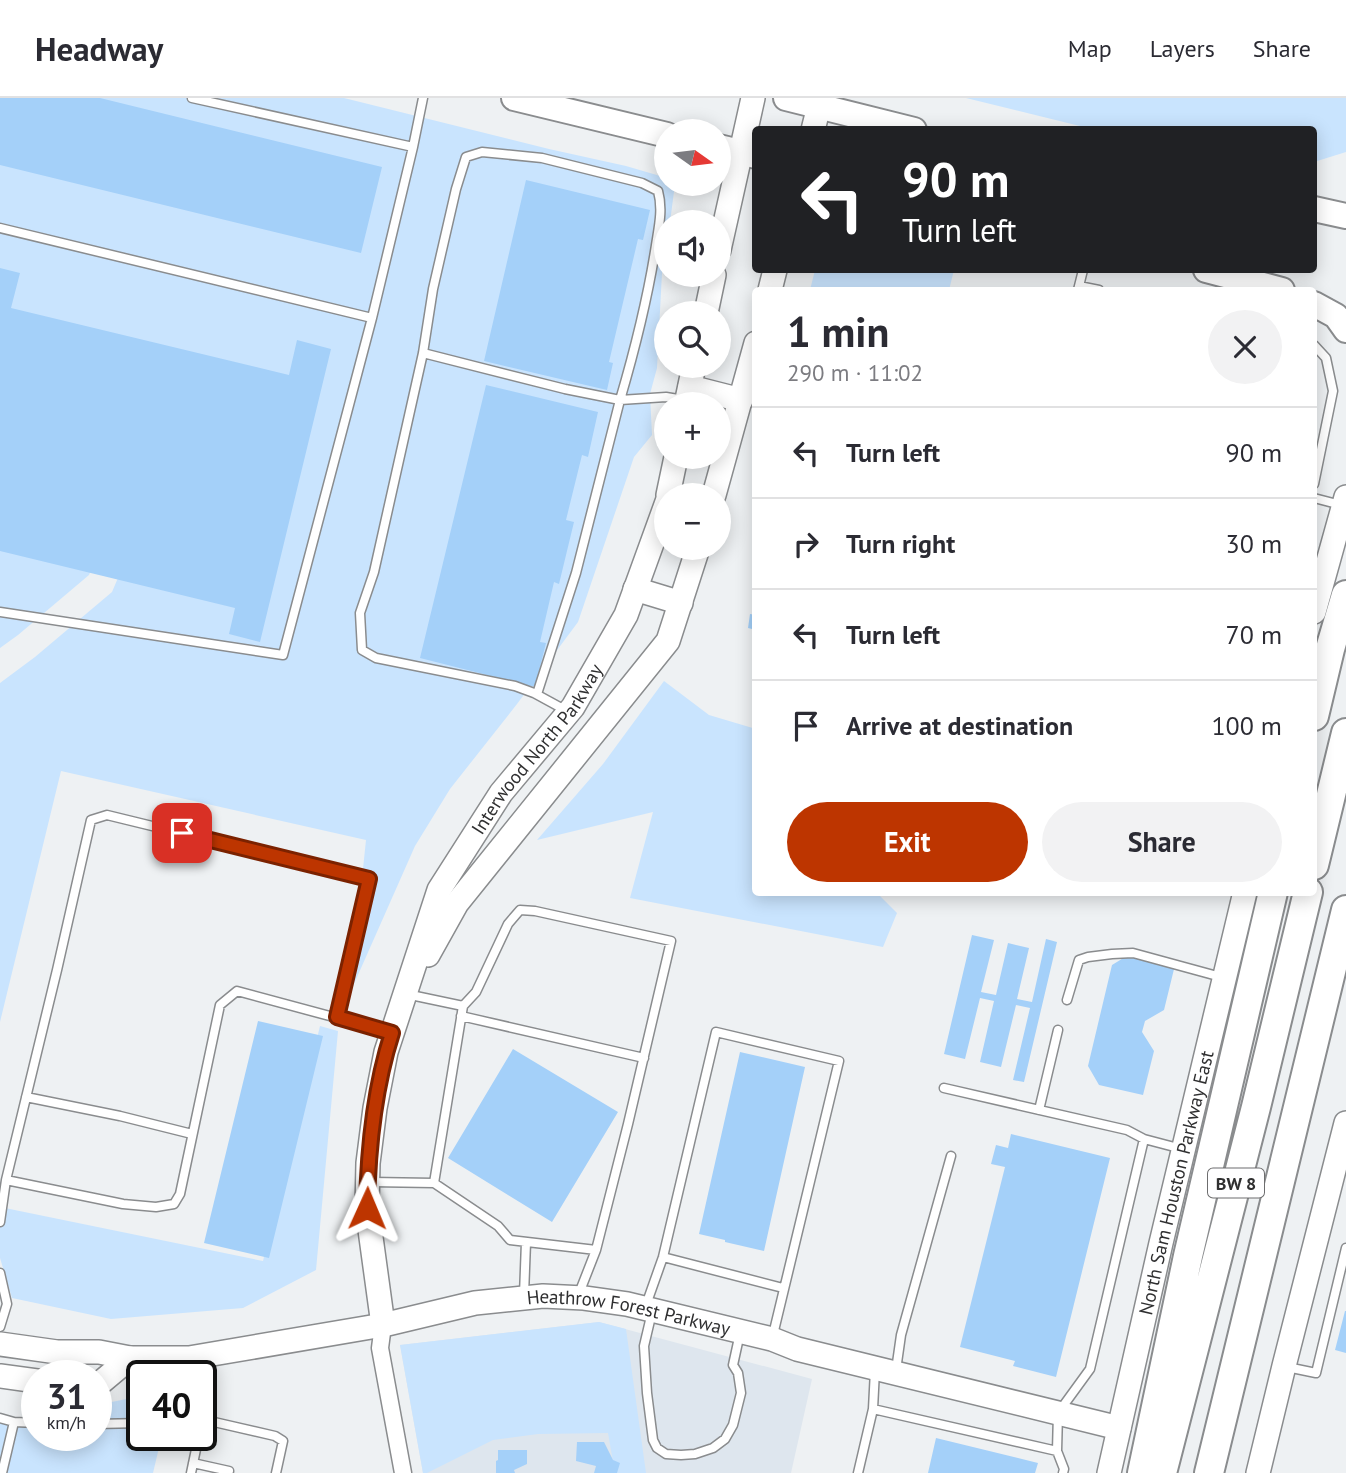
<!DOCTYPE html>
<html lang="en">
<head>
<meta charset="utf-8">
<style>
  body { margin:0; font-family:"PT Sans",sans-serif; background:#f2f2f3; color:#2b2b33; height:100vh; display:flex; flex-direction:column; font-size:26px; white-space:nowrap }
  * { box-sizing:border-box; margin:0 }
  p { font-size:23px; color:#7c7c81 }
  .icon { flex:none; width:38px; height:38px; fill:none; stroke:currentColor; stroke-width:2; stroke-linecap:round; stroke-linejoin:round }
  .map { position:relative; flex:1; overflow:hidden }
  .details { position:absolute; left:752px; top:189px; width:565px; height:609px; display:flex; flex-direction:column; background:#fff; border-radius:7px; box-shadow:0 4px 18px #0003 }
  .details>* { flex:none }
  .hud { position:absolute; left:752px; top:28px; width:565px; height:147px; border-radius:7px; box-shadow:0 4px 18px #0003; background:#202124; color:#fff; overflow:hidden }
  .needle { width:46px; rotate:104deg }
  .fabs { position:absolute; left:654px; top:21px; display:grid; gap:14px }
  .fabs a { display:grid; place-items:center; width:77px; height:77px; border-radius:50%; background:#fff; box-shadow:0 4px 18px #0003; font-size:35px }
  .speed { position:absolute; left:21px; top:1262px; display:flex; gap:14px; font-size:35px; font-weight:700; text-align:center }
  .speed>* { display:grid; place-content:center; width:91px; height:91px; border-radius:50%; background:#fff; box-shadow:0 4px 18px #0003; line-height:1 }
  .speed small { font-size:18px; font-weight:400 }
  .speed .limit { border:4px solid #111; border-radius:10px; background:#fff; color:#111 }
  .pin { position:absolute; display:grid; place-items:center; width:60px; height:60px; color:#fff; margin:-30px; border-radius:14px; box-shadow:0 4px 10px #0006 }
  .me { position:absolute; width:77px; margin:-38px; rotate:1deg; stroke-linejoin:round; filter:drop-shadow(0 0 5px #0008) }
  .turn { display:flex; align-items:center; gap:24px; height:147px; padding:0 35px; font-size:32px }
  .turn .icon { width:91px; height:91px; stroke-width:2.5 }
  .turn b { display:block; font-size:49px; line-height:60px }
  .round { display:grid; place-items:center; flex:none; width:74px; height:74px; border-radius:37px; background:#f2f2f3 }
  .overview { display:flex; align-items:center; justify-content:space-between; height:119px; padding:0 35px }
  h1 { font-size:42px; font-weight:700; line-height:52px }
  .cta { display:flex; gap:14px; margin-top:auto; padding:14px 35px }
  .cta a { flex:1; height:80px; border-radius:42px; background:#bd3500; color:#fff; font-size:28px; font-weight:700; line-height:80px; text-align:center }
  .cta a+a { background:#f2f2f3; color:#2b2b33 }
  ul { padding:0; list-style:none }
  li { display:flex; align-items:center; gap:21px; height:91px; padding:0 35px; border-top:2px solid #e1e1e2 }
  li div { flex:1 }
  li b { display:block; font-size:26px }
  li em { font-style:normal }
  header { display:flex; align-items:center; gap:42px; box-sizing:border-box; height:98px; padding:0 35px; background:#fff; border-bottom:2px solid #e1e1e2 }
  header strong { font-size:33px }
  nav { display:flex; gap:38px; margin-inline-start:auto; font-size:24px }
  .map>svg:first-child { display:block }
  .built { fill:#dee6ee }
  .green { fill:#c9e4fe }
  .building { fill:#a4d0f9 }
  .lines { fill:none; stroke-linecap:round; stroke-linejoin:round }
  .lane-casing { stroke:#8a8c8e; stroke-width:11 }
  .street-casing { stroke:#8a8c8e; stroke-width:19 }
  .secondary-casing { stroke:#8a8c8e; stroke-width:26 }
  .primary-casing { stroke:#8a8c8e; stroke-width:28 }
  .highway-casing { stroke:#8a8c8e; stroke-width:32 }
  .lane { stroke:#fff; stroke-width:8 }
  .street { stroke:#fff; stroke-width:16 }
  .secondary { stroke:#fff; stroke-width:23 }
  .primary { stroke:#fff; stroke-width:24 }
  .highway { stroke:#fff; stroke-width:28 }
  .route-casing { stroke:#7b2200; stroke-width:18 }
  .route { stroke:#bd3500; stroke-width:12 }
  .labels { text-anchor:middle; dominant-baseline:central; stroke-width:5; stroke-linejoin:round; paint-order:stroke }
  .shield { fill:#fefeff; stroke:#6d6d6e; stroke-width:2 }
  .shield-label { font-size:18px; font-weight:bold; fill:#2f2f30 }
  .street-label { font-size:19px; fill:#2f2f30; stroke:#fefeff }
</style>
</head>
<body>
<header>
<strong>Headway</strong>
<nav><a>Map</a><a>Layers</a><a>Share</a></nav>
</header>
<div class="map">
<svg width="1346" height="1375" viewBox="0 0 1346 1375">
  <rect width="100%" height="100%" fill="#eef1f3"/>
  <!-- built -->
  <path class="built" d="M 599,1224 L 812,1281 L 791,1375 L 423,1375 L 400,1247 Z"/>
  <!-- green -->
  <path class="green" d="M 0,0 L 344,0 L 549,51 L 626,68 L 667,80 L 667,86 L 675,86 L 670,124 L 667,124 L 667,145 L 662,175 L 657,270 L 650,296 L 652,337 L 634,359 L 578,524 L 517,606 L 450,691 L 415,748 L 350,895 L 366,742 L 61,673 L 0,924 L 0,585 L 35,559 L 112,494 L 132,447 L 0,367 Z
    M 966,0 L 1346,0 L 1346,54 L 1314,64 L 1314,32 L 1092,31 Z
    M 815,172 L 954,172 L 949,192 L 810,192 Z
    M 0,395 L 103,443 L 89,477 L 18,537 L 0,550 Z
    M 664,583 L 709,617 L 756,631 L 756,794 L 877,795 L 897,815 L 883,849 L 630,800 L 653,714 L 537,742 L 603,666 Z
    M 320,928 L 338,933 L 316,1172 L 243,1210 L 111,1221 L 12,1200 L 0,1160 L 0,1109 L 263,1163 Z
    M 599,1224 L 626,1231 L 646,1375 L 615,1375 L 608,1335 L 538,1336 L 493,1342 L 427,1375 L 423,1375 L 400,1247 Z
    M 142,1298 L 142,1337 L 162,1337 L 153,1375 L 0,1375 L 0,1326 L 37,1319 L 37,1337 L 96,1337 L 96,1307 Z"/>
  <!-- building -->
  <path class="building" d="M 0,0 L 100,0 L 382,69 L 361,155 L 0,67 Z
    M 526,82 L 650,112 L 643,142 L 638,141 L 609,264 L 613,265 L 607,292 L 484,263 Z
    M 0,170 L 20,175 L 11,210 L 289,277 L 297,242 L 331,251 L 260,544 L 229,536 L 235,510 L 0,453 Z
    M 486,287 L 598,314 L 588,359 L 582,357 L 566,422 L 574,424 L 559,486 L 554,484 L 540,544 L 546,545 L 535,589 L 420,560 Z
    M 750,516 L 756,517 L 756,532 L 748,530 Z
    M 972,837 L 994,842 L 981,894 L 996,897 L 1008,845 L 1029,850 L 1017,901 L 1032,904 L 1046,841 L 1057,844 L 1024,984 L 1013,982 L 1030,910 L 1016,907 L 1001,969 L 980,964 L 994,903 L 980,900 L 965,961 L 944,956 Z
    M 1130,856 L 1175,867 L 1164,912 L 1145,923 L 1142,934 L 1154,953 L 1143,997 L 1099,987 L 1088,968 L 1112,867 Z
    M 258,923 L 323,938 L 269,1160 L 204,1145 Z
    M 513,951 L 618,1014 L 552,1124 L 448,1060 Z
    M 740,954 L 805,969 L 764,1153 L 725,1144 L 725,1142 L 699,1136 Z
    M 1011,1036 L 1110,1060 L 1056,1279 L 1013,1268 L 1015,1263 L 960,1249 L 1005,1069 L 991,1066 L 996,1047 L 1008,1050 Z
    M 1345,1213 L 1346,1213 L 1346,1255 L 1335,1252 Z
    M 936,1340 L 1038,1365 L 1035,1375 L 928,1375 Z
    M 577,1344 L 604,1344 L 613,1362 L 620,1365 L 617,1375 L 594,1375 L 596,1368 L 576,1363 Z
    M 498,1352 L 527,1352 L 527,1366 L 514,1372 L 515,1375 L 496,1375 L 496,1363 L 498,1362 Z"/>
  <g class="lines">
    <!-- lane casing -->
    <g class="lane-casing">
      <path id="lane" d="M 413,49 L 423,0
        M 0,130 L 372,220
        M 1079,188 L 1099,192
        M 1078,192 L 1083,172
        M 1314,247 L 1326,260 L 1333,293 L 1314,386
        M 423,255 L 565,291 L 620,302 L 576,475 L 537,596
        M 1314,400 L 1341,407
        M 0,514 L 283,557 L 372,220 L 413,49 L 192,0
        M 567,613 L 534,595 L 515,588 L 376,560 L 362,552 L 360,515 L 374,474 L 423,255 L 433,191 L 456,91 L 466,59 L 482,54 L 542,60 L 642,85 L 658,93 C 663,111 659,128 656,147 C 648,199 635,251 620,302 L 666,299 L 684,302
        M 406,896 L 463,908 L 476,894 L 508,826 L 520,812 L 535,813 L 671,843 L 628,1026 L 596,1152 L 510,1142 L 498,1128 L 434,1085 L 463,908
        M 1067,902 L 1079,862 L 1088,859 L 1112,856 L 1133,855 L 1221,879
        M 461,918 L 644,960
        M 337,919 L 369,781 L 107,717 L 91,722 L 57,872 L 6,1082 L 123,1106 L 156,1109 L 174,1106 L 180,1096 L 220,907 L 237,893 L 389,934
        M 944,990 L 1127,1032 L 1144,1041
        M 26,999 L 120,1018 L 192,1036
        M 1039,1012 L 1058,932
        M 371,1084 L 434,1085
        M 0,1124 L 6,1082
        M 663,1159 L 783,1190
        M 0,1175 L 7,1206 L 0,1229
        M 524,1197 L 526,1144
        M 578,1198 L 596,1152
        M 646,1207 L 663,1159 L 716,934 L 839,963 L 772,1241
        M 652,1214 L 644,1248 L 647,1295 L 653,1342 L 657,1350 L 666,1356 L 681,1357 L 695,1356 L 713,1350 L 725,1341 L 733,1327 L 741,1295 L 738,1275 L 733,1267 L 740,1235
        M 1287,1269 L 1316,1275 L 1346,1150
        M 896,1272 L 901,1237 L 951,1058
        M 873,1311 L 875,1272
        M 0,1320 L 14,1324 L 2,1375
        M 201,1321 L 275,1338 L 283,1343 L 276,1375
        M 14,1324 L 37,1325
        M 96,1326 L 142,1325
        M 1057,1353 L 1058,1315 L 1090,1271 L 1144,1041 L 1182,1051
        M 193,1365 L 229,1373
        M 191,1375 L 199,1337
        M 858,1375 L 873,1311 L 1057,1353 L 1064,1371 L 1063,1375"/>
    </g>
    <!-- street casing -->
    <g class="street-casing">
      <path id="street" d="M 383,1227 L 380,1250 L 403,1375"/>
    </g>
    <!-- secondary casing -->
    <g class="secondary-casing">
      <g id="secondary">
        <path d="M 813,32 L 819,8"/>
        <path d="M 719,152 L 753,0"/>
        <path d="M 770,192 L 775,172"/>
        <path d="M 706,215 L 714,177"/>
        <path d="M 690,289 L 741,302"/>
        <path d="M 686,306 L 694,268"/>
        <path d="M 668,397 L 676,359"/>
        <path d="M 714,397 L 756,245"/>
        <path d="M 635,491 L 681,505"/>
        <path d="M 1314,514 L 1346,399"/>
        <path d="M 428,857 L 457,805 L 668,543 L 698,450"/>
        <path id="s1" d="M 383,1227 L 367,1110 L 368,1065 L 375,1010 L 386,954 L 439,792 L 501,695 L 573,609 L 626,517 L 667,404"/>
        <path id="s2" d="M 0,1246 L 57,1254 L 99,1254 L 130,1260 L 189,1260 L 383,1227 L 475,1205 L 543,1198 L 584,1200 L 627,1206 L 772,1241 L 797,1251 L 1119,1330"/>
        <path d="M 0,1278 L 37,1283"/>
        <path d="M 96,1286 L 99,1286 L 130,1260"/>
        <path id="s3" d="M 1109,1375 L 1161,1145 L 1245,794"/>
        <path d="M 1258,1375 L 1284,1268 L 1346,1025"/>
      </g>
    </g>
    <!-- primary casing -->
    <g class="primary-casing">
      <path id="primary" d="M 514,0 L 667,37
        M 786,0 L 914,32
        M 719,49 L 756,58
        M 1314,111 L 1346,118
        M 1206,172 L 1282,192
        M 1314,206 L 1336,218 L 1346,232"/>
    </g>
    <!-- highway casing -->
    <g class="highway-casing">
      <path id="highway" d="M 1314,618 L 1330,551 L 1346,497
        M 1314,767 L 1346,635
        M 1142,1375 L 1188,1158 L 1273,794
        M 1162,1375 L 1256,1009 L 1308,794
        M 1209,1375 L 1346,812"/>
    </g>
    <!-- lane -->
    <use href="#lane" class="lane"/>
    <!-- street -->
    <use href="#street" class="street"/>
    <!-- secondary -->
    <use href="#secondary" class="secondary"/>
    <!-- primary -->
    <use href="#primary" class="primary"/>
    <!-- highway -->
    <use href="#highway" class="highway"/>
  </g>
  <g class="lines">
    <!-- route casing -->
    <g class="route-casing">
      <path id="route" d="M 182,735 L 369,781 L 337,919 L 392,935 C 374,991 368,1051 367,1110"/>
    </g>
    <!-- route -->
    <use href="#route" class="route"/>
  </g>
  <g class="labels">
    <!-- shield labels -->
    <rect class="shield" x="1208" y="1070.5" width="56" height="29" rx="5"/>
    <g class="shield-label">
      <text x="1236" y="1085">BW 8</text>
    </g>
    <!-- street labels -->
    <g class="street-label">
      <text stroke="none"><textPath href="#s1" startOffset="618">Interwood North Parkway</textPath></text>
      <text stroke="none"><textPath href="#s3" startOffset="298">North Sam Houston Parkway East</textPath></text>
      <text stroke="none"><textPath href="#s2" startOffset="637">Heathrow Forest Parkway</textPath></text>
    </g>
  </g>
</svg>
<div class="fabs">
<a><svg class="needle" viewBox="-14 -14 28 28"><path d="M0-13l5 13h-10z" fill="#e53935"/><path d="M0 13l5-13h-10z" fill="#7c7c81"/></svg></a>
<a><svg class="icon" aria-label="sound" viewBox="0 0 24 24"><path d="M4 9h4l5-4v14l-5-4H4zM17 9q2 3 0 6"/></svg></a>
<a><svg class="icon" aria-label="search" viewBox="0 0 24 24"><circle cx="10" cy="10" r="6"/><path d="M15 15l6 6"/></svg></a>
<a>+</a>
<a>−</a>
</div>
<div class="speed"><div>31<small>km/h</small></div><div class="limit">40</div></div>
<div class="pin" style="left:182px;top:735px;background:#d93025"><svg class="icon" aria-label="arrive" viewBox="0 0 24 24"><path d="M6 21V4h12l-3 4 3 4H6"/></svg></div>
<svg class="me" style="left:367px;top:1110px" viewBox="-20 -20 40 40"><path d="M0-17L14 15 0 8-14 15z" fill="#bd3500" stroke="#fff" stroke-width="4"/></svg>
<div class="hud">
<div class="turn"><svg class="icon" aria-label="left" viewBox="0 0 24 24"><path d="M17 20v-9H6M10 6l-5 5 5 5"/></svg><div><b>90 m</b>Turn left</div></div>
</div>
<section class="details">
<div class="overview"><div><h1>1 min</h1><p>290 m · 11:02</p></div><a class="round"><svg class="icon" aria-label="close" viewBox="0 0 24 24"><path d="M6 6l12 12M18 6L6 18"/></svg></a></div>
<ul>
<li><svg class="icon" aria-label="left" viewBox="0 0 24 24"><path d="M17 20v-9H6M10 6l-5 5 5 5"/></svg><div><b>Turn left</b></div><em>90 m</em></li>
<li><svg class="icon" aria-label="right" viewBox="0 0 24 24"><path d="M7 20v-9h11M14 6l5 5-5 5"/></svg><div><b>Turn right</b></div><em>30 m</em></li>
<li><svg class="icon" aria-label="left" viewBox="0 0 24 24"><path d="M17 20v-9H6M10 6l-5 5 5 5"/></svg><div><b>Turn left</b></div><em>70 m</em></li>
<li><svg class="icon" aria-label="arrive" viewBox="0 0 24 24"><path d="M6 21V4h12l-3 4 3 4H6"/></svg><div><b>Arrive at destination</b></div><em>100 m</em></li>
</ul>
<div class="cta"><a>Exit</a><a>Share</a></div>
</section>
</div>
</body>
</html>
